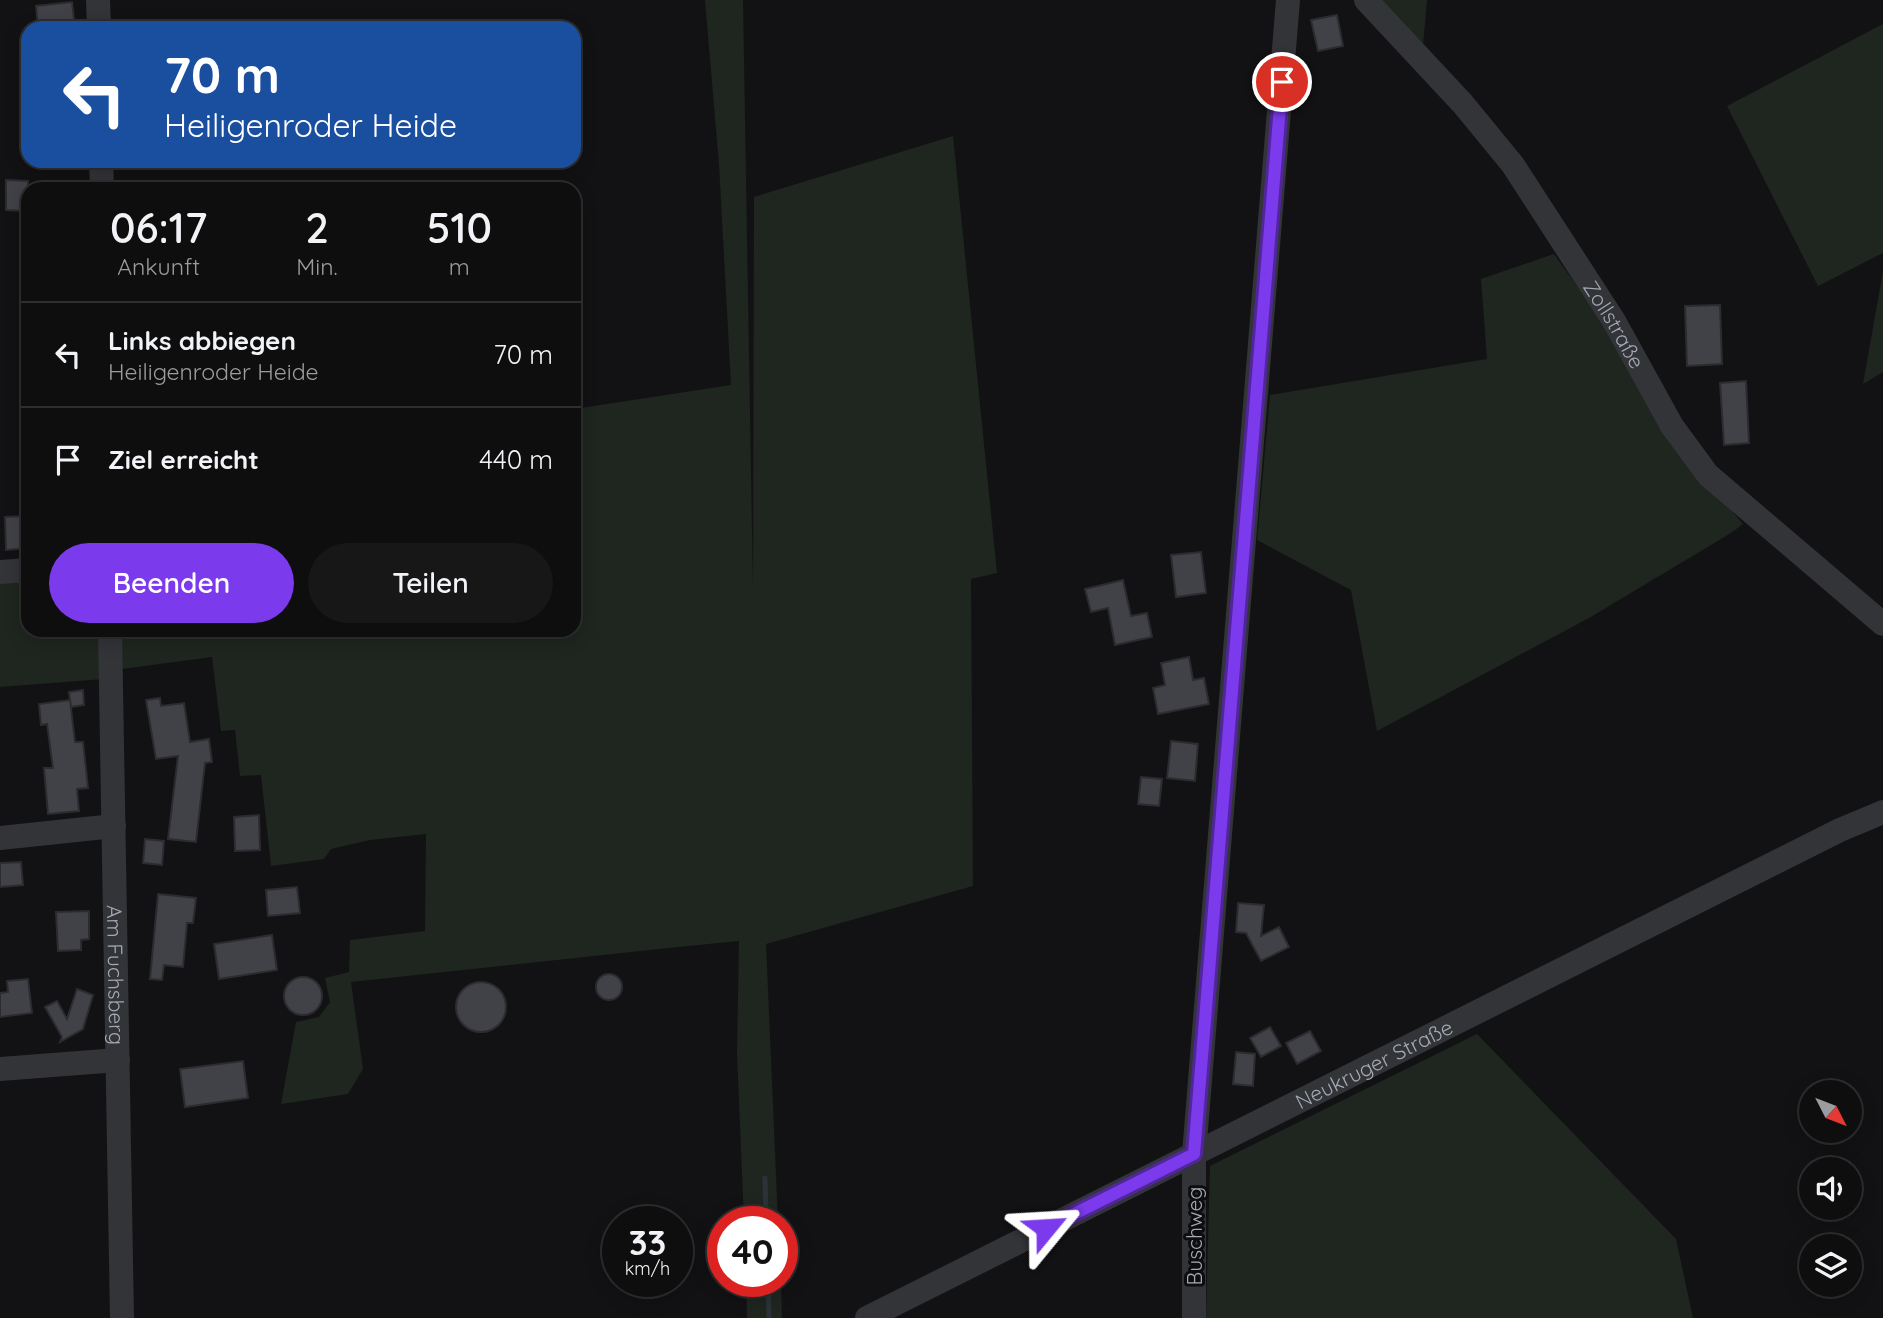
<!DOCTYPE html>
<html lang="de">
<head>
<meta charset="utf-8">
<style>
  body { margin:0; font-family:Quicksand,sans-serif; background:#171718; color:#f1f3f6; height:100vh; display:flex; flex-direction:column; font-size:26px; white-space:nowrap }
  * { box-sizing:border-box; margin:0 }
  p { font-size:23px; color:#9b9c9e }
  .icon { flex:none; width:38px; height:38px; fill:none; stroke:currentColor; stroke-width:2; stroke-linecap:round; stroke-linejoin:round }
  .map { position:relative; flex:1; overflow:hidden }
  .side { position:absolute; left:21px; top:182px; width:560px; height:455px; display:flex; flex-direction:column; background:#0e0e0f; border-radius:21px; box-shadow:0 4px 18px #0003,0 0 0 2px #2e2e2f }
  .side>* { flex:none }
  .hud { position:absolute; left:21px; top:21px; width:560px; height:147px; border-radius:21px; box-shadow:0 4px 18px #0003,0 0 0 2px #2e2e2f; background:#1a4fa0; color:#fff; overflow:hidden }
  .needle { width:46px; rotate:132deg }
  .fabs { position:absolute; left:1799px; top:1080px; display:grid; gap:14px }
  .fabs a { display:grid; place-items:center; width:63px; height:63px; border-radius:50%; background:#0e0e0f; box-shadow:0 4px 18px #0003,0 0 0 2px #2e2e2f; font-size:35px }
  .speed { position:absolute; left:602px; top:1206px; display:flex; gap:14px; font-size:35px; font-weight:700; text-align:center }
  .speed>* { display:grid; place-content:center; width:91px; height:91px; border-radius:50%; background:#0e0e0f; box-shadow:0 4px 18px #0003,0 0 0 2px #2e2e2f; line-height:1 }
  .speed small { font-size:18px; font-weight:400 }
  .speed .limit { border:10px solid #d22; background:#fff; color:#111 }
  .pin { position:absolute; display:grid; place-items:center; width:60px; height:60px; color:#fff; margin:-30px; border:4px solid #fff; border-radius:50%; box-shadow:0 2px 7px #0007 }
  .me { position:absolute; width:77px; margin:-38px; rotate:63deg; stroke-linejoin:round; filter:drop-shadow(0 0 5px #0008) }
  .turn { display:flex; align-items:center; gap:24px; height:147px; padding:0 28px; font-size:32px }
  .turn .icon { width:91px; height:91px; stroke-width:2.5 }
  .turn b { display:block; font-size:49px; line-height:60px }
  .eta { display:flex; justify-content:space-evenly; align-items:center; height:119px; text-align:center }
  .eta b { font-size:42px; font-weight:600; line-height:49px }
  .action { display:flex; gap:14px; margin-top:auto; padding:14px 28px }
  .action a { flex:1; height:80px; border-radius:42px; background:#7c3aed; color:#fff; font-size:28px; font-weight:600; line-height:80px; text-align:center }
  .action a+a { background:#171718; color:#f1f3f6 }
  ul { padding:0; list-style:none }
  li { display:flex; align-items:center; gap:21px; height:105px; padding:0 28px; border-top:2px solid #2e2e2f }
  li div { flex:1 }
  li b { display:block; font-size:26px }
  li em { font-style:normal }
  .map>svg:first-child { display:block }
  .green { fill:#1e261f }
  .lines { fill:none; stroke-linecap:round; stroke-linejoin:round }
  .stream { stroke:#2b3339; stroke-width:5 }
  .building { fill:#414247; stroke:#2c2c30; stroke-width:2 }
  .minor { stroke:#333438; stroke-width:24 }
  .route-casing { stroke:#51269a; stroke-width:18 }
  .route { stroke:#7c3aed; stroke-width:12 }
  .labels { text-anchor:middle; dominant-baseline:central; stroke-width:6; stroke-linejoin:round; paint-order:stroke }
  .street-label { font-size:21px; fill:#a4a9b4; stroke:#0d0d0f }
</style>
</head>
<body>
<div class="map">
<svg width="1883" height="1318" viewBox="0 0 1883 1318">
  <rect width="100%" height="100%" fill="#121214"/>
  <!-- green -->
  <path class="green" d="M 705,0 L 743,0 L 753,590 L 754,197 L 953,136 L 997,573 L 971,579 L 973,886 L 766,944 L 778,1221 L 744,1221 L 737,1053 L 739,941 L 678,947 L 351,982 L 363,1069 L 348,1094 L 281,1104 L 296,1022 L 319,1017 L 330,1002 L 325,978 L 349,972 L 350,940 L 425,931 L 426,834 L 370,840 L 331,849 L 324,859 L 271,866 L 261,775 L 240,776 L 235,730 L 221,731 L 212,657 L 122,669 L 120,630 L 574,630 L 574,409 L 731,385 L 719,164 Z
    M 1379,0 L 1427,0 L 1423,46 Z
    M 1883,24 L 1883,253 L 1818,286 L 1727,106 Z
    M 1554,254 L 1613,337 L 1667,434 L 1743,524 L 1731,533 L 1589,618 L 1377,731 L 1351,590 L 1257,540 L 1270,395 L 1487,359 L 1481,279 Z
    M 1883,271 L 1883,372 L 1863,384 Z
    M 28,575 L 28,630 L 101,630 L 104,679 L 0,687 L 0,578 Z
    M 1477,1034 L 1676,1239 L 1693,1318 L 1206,1318 L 1210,1166 Z
    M 746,1281 L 781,1281 L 782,1318 L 747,1318 Z"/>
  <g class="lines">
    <!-- stream -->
    <path class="stream" d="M 765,1178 L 766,1222
      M 768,1281 L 769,1318"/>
  </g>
  <!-- building -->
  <path class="building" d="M 72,2 L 75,28 L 38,28 L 36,6 Z
    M 1337,15 L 1343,46 L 1318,51 L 1311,20 Z
    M 6,180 L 28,181 L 28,211 L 6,210 Z
    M 1720,305 L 1722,364 L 1687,366 L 1685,306 Z
    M 1746,381 L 1749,443 L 1724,445 L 1720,383 Z
    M 28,516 L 28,548 L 6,550 L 5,517 Z
    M 1201,552 L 1206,593 L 1176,597 L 1171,555 Z
    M 1123,580 L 1131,616 L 1147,613 L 1152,637 L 1115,645 L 1108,608 L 1091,612 L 1085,589 Z
    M 1189,657 L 1193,680 L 1204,678 L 1209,704 L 1158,714 L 1153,688 L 1165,685 L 1161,663 Z
    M 83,690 L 84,705 L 71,707 L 69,692 Z
    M 160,698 L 161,706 L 184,703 L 190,742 L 209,739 L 212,762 L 205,763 L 196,842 L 168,839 L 178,756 L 156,759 L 146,700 Z
    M 70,700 L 75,742 L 83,742 L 88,788 L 77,789 L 79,811 L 48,814 L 44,768 L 53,768 L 47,724 L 41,725 L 39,704 Z
    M 1171,741 L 1198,744 L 1195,781 L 1167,778 Z
    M 1141,777 L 1162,779 L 1159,806 L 1138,804 Z
    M 259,815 L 260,850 L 235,851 L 234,817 Z
    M 145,839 L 164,841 L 162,865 L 143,863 Z
    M 21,862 L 23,885 L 0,887 L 0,863 Z
    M 297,887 L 300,913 L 268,916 L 266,890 Z
    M 158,894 L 196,898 L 193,923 L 187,923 L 183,967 L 164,965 L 162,980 L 150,979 Z
    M 1238,903 L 1264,905 L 1261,936 L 1279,927 L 1289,947 L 1261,961 L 1246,933 L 1236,932 Z
    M 89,911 L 89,939 L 81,940 L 81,950 L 58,951 L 56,912 Z
    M 272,935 L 277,970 L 219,979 L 214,944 Z
    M596 987a13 13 0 1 1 26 0a13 13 0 1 1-26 0Z
    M284 996a19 19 0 1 1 38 0a19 19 0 1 1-38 0Z
    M 28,979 L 32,1013 L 0,1017 L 0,993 L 8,992 L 7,981 Z
    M456 1007a25 25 0 1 1 50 0a25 25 0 1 1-50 0Z
    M 77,989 L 93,995 L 83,1029 L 60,1042 L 62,1037 L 45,1007 L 57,1001 L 67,1019 Z
    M 1270,1027 L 1281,1046 L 1261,1057 L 1250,1038 Z
    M 1310,1031 L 1321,1051 L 1297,1064 L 1286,1043 Z
    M 1236,1052 L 1255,1054 L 1253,1086 L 1233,1084 Z
    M 243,1061 L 248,1098 L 185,1107 L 180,1069 Z"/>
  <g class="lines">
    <!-- minor -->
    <g class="minor">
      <path d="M 98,0 L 99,28"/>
      <path id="s1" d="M 1366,0 L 1463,104 L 1513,165 L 1614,321 L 1672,426 L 1708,475 L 1883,624"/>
      <path d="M 101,161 L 102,189"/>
      <path d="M 0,572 L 28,570"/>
      <path id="s2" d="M 110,630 L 122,1318"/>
      <path d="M 0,838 L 114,826"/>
      <path d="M 0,1069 L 118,1060"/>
      <path id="s3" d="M 867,1318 L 1840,830 L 1883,812"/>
      <path d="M 1194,1318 L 1194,1154 L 1288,0"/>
    </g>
  </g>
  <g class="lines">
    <!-- route casing -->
    <g class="route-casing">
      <path id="route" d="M 1046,1228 L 1194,1154 L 1282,82"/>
    </g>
    <!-- route -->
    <use href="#route" class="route"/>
  </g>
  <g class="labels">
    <!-- street labels -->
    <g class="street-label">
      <text stroke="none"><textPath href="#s1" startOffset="410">Zollstraße</textPath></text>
      <text stroke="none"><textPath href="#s2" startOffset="345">Am Fuchsberg</textPath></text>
      <text stroke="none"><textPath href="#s3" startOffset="567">Neukruger Straße</textPath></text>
      <text transform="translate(1194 1236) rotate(-90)">Buschweg</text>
    </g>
  </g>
</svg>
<div class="fabs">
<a><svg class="needle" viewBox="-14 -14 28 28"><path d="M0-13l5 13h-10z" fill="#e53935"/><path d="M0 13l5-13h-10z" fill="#9b9c9e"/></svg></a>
<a><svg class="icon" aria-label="sound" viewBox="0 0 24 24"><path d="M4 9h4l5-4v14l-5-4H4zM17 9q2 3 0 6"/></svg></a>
<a><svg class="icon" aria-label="layers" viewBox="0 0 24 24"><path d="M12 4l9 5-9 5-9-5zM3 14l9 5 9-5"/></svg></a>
</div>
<div class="speed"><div>33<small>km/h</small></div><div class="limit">40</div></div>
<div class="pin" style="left:1282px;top:82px;background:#d93025"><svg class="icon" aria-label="arrive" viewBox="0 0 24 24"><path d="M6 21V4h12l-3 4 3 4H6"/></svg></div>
<svg class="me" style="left:1046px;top:1228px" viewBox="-20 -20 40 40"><path d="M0-17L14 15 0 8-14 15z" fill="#7c3aed" stroke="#fff" stroke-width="4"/></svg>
<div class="hud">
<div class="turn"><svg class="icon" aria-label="left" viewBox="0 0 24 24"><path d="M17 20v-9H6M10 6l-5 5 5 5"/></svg><div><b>70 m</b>Heiligenroder Heide</div></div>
</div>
<section class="side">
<div class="eta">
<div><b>06:17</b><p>Ankunft</p></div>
<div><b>2</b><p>Min.</p></div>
<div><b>510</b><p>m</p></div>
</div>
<ul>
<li><svg class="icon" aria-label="left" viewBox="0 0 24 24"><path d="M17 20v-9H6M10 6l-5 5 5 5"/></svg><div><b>Links abbiegen</b><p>Heiligenroder Heide</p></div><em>70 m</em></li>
<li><svg class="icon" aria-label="arrive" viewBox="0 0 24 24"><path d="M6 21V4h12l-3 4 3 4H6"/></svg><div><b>Ziel erreicht</b></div><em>440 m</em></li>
</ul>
<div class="action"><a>Beenden</a><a>Teilen</a></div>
</section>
</div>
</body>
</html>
